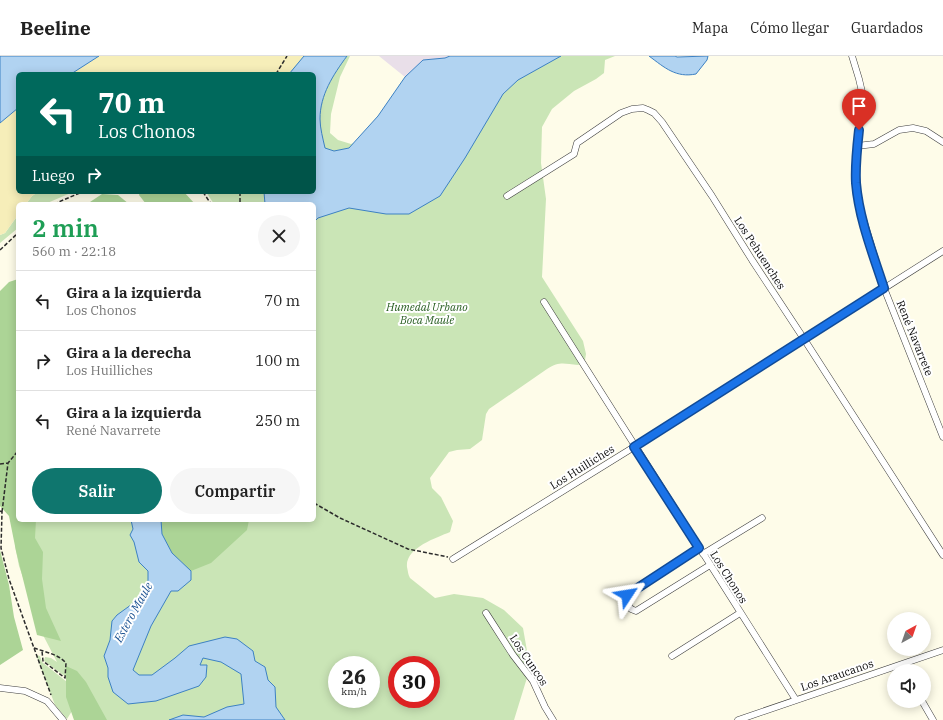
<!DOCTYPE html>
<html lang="es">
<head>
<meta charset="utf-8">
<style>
  body { margin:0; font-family:"IBM Plex Serif",serif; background:#f6f6f6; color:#222; height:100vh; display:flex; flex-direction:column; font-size:15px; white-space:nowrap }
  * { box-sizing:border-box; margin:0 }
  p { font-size:13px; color:#767676 }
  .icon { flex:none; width:22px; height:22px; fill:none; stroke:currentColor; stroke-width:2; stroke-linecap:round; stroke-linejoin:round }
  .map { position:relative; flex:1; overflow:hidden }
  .drawer { position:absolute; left:16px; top:146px; width:300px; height:320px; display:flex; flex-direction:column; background:#fff; border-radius:6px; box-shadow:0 2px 10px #0003 }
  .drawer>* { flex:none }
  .hud { position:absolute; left:16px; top:16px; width:300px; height:122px; border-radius:6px; box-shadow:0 2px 10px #0003; background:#00695c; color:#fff; overflow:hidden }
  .needle { width:26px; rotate:40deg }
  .tools { position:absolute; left:887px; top:556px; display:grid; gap:8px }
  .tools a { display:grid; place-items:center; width:44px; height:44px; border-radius:50%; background:#fff; box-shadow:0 2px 10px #0003; font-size:20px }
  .speed { position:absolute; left:328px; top:600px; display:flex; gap:8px; font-size:20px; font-weight:700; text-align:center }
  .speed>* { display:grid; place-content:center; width:52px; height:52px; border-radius:50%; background:#fff; box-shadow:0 2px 10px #0003; line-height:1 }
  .speed small { font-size:10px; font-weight:400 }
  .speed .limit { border:6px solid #d22; background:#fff; color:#111 }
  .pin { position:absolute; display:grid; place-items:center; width:34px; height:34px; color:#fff; margin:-41px -17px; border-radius:50% 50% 50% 0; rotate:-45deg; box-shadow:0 0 4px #0007 }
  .pin .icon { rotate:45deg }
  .me { position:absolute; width:44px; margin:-22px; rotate:57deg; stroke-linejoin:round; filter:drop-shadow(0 0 3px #0008) }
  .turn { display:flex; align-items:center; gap:14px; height:84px; padding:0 16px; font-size:18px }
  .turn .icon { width:52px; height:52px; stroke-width:2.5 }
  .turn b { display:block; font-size:28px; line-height:34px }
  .then { display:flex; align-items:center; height:38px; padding:0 16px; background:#0003; gap:8px; font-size:15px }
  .round { display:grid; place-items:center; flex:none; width:42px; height:42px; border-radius:21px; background:#f6f6f6 }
  .summary { display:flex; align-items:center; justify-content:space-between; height:68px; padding:0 16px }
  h1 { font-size:24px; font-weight:600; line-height:30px; color:#1e9e55 }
  .primary-button { display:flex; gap:8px; margin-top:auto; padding:8px 16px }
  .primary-button a { flex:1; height:46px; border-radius:24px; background:#0f766e; color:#fff; font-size:16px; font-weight:600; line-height:46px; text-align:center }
  .primary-button a+a { background:#f6f6f6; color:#222 }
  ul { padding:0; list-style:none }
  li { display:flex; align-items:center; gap:12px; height:60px; padding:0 16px; border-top:1px solid #e0e0e0 }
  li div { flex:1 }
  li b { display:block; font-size:15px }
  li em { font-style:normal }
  header { display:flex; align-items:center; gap:24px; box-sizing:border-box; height:56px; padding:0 20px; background:#fff; border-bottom:1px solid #e0e0e0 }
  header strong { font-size:19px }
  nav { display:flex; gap:22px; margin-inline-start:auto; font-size:14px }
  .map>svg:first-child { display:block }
  .industrial { fill:#e9dfe9 }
  .green { fill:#cae5b6; fill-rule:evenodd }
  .forest { fill:#acd496 }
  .sand { fill:#f6eeb9 }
  .water { fill:#b1d3f1; stroke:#3d81c3 }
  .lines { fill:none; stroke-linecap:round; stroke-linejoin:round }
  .minor-casing { stroke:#3d3d3d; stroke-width:7 }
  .path { stroke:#2c2c2c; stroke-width:1.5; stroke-dasharray:4 2; stroke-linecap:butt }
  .minor { stroke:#fff; stroke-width:6 }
  .route-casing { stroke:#114b97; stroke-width:10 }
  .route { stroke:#1a73e8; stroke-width:7 }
  .labels { text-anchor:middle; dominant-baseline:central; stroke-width:4; stroke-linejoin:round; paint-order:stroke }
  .street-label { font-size:11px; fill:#0a0a0a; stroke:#fff }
  .park-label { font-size:11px; font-style:italic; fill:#275d20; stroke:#fff }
  .water-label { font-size:12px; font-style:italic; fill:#1d5493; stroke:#fff }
</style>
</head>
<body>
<header>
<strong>Beeline</strong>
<nav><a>Mapa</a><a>Cómo llegar</a><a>Guardados</a></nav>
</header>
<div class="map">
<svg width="943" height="664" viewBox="0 0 943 664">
  <rect width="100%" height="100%" fill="#fefce9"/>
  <!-- industrial -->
  <path class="industrial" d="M 379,0 L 450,0 L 445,2 L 423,4 L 405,21 Z"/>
  <!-- green -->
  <path class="green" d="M 292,0 L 350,0 L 340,21 L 331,58 L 330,77 L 338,84 L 351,88 L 362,84 L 460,0 L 615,0 L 605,4 L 604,17 L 596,23 L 574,35 L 552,53 L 542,71 L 541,107 L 546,143 L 542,221 L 583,285 L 586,298 L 585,304 L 578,309 C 564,308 560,305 547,313 L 489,353 L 486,358 L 482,384 L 470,393 L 457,394 L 449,396 L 430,422 L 432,432 L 441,441 L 453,465 L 450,476 C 436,482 405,492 407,511 C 408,515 408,519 410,522 L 435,542 L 454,538 L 483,542 L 504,554 L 523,572 L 530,612 L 514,664 L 82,664 L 70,630 L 63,618 L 63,619 L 44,605 L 45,601 L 51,602 L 57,606 L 44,581 L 19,510 L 15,490 L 18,464 L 314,464 L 314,148 L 264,140 L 265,148 L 214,148 L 206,136 L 314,136 L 314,18 L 284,18 ZM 337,609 L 371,609 L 371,643 L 337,643 ZM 397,609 L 431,609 L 431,643 L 397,643 Z
    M 38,136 L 73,136 L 45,148 L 26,148 L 32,140 Z
    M 18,159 L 18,172 L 0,187 L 0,179 L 5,177 Z
    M 36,599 L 40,600 L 42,606 L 67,626 L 75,650 L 67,663 L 55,649 Z"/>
  <!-- forest -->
  <path class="forest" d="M 140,136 L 184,136 L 195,148 L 146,148 L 139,139 Z
    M 102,138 L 118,139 L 129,148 L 87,148 Z
    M 18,223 L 18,464 L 36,464 L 35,482 L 43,496 L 42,523 L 46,552 L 61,585 L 37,579 L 16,495 L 9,460 L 0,450 L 0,235 L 9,226 Z
    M 161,464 L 249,464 L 247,474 L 211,507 L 191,515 L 172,497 L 162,478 Z
    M 0,494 L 9,529 L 14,561 L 23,594 L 0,609 Z
    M 66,610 L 77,615 L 86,626 L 107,664 L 74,664 L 66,641 Z"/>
  <!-- sand -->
  <path class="sand" d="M 99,0 L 304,0 L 289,18 L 71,18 Z
    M 18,52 L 18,136 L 38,136 L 32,140 L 26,148 L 18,148 L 18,159 L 5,177 L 0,179 L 0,67 Z"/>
  <!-- water -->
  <path class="water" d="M 0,0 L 99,0 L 71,18 L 18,18 L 18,52 L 0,67 Z
    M 304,0 L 347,0 C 333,19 320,39 320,63 C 320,72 323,83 325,92 L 334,95 L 349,92 L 378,60 L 405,21 L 423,4 L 445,2 L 450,0 L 561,0 L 518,24 L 503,38 L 465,102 L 440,140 L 409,158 L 386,158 L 349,152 L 318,162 L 314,166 L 314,148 L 265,148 L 264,136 L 314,136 L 314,18 L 289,18 Z
    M 649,0 L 675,0 L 677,1 L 708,0 L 707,4 L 696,18 C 676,22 665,12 649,0 Z
    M 131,464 L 161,464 L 162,478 L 172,497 L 191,515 L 191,524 L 178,535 L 171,535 L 151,570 L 133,614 L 139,619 L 152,619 L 175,602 L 189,590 L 225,581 L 237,583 L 253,595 L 255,605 L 265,611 L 268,624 L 275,631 L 276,651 L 285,664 L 169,664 L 183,659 L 204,661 L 227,651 L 244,648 L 241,618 L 221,606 L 203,602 L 200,609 L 207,609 L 206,621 L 199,630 L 156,645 L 128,648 L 113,636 L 108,621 L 108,612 L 104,600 L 110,584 L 112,565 L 117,559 L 135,546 L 148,526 L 148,515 L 139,506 L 134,486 L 130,479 L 133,473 Z"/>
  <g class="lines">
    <!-- minor casing -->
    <g class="minor-casing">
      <path id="minor" d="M 852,0 L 859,23 L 862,36 L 862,51 L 857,90 L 856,114 L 858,142 L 862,159 L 884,232 L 943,381
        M 857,90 L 874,88 L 899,74 L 913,72 L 926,75 L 943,86
        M 507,140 L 574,98 L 577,87 L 621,57 L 632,53 L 643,52 L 648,54 L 654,57 L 662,66 L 712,140 L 752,204 L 804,283 L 943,499
        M 544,246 L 796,644
        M 699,492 L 627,539 L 624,542 L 631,553 L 636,555 L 710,509
        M 703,498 L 762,462
        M 453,503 L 634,391 L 943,195
        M 486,557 L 513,599 L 533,625 L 545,651 L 553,664
        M 672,600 L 740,557
        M 0,632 L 25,635 L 47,645 L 63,664
        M 922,645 L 933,664
        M 738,664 L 943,594"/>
    </g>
    <!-- path -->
    <path class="path" d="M 276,18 L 287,0
      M 203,136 L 211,148
      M 240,136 L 240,148
      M 54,148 L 82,136
      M 0,194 L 18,177
      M 0,408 L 8,407
      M 314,447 L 340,462 L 408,493 L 448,501
      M 0,455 L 2,456 L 1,492 L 9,523 L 51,639
      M 2,456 L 8,407 L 18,395
      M 34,592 C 45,596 58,598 66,607 L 65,622 L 43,605 L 42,595"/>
    <!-- minor -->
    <use href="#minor" class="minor"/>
  </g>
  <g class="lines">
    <!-- route casing -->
    <g class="route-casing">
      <path id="route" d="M 627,539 L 699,492 L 634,391 L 884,232 C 873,198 859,163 856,127 C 855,109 857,92 859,74"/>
    </g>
    <!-- route -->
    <use href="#route" class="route"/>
  </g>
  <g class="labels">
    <!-- street labels -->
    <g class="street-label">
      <text transform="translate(760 197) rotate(57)">Los Pehuenches</text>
      <text transform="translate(915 282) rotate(68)">René Navarrete</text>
      <text transform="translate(582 411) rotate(-32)">Los Huilliches</text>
      <text transform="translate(729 521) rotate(58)">Los Chonos</text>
      <text transform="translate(529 604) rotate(56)">Los Cuncos</text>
      <text transform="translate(837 619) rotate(-19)">Los Araucanos</text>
    </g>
    <!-- park labels -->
    <g class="park-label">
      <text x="427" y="251">Humedal Urbano<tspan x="427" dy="13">Boca Maule</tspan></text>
    </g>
    <!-- water labels -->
    <g class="water-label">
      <text transform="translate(133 556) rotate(-61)">Estero Maule</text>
    </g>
  </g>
</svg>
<div class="tools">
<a><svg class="needle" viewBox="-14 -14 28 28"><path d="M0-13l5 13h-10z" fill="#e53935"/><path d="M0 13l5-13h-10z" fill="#767676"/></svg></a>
<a><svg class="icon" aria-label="sound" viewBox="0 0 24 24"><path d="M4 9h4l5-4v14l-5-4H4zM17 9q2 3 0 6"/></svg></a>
</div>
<div class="speed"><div>26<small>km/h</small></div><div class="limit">30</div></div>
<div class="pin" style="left:859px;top:74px;background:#d93025"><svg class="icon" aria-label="arrive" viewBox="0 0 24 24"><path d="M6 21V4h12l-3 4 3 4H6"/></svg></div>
<svg class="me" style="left:627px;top:539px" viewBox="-20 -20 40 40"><path d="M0-17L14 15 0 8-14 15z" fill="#1a73e8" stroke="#fff" stroke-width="4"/></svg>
<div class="hud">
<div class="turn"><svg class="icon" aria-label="left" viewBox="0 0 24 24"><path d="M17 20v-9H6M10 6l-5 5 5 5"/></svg><div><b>70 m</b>Los Chonos</div></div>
<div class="then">Luego<svg class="icon" aria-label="right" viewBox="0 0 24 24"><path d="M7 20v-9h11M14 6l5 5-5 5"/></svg></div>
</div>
<section class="drawer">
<div class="summary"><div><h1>2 min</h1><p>560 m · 22:18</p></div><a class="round"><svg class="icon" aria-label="close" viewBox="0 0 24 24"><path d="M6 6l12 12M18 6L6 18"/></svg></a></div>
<ul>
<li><svg class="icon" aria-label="left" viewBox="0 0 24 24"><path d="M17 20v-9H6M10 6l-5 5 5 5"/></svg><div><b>Gira a la izquierda</b><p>Los Chonos</p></div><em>70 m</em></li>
<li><svg class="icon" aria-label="right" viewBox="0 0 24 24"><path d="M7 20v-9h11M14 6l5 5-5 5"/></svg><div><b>Gira a la derecha</b><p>Los Huilliches</p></div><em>100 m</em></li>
<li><svg class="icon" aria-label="left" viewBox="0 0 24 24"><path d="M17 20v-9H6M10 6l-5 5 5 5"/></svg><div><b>Gira a la izquierda</b><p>René Navarrete</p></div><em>250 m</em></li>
</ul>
<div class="primary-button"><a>Salir</a><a>Compartir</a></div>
</section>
</div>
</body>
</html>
